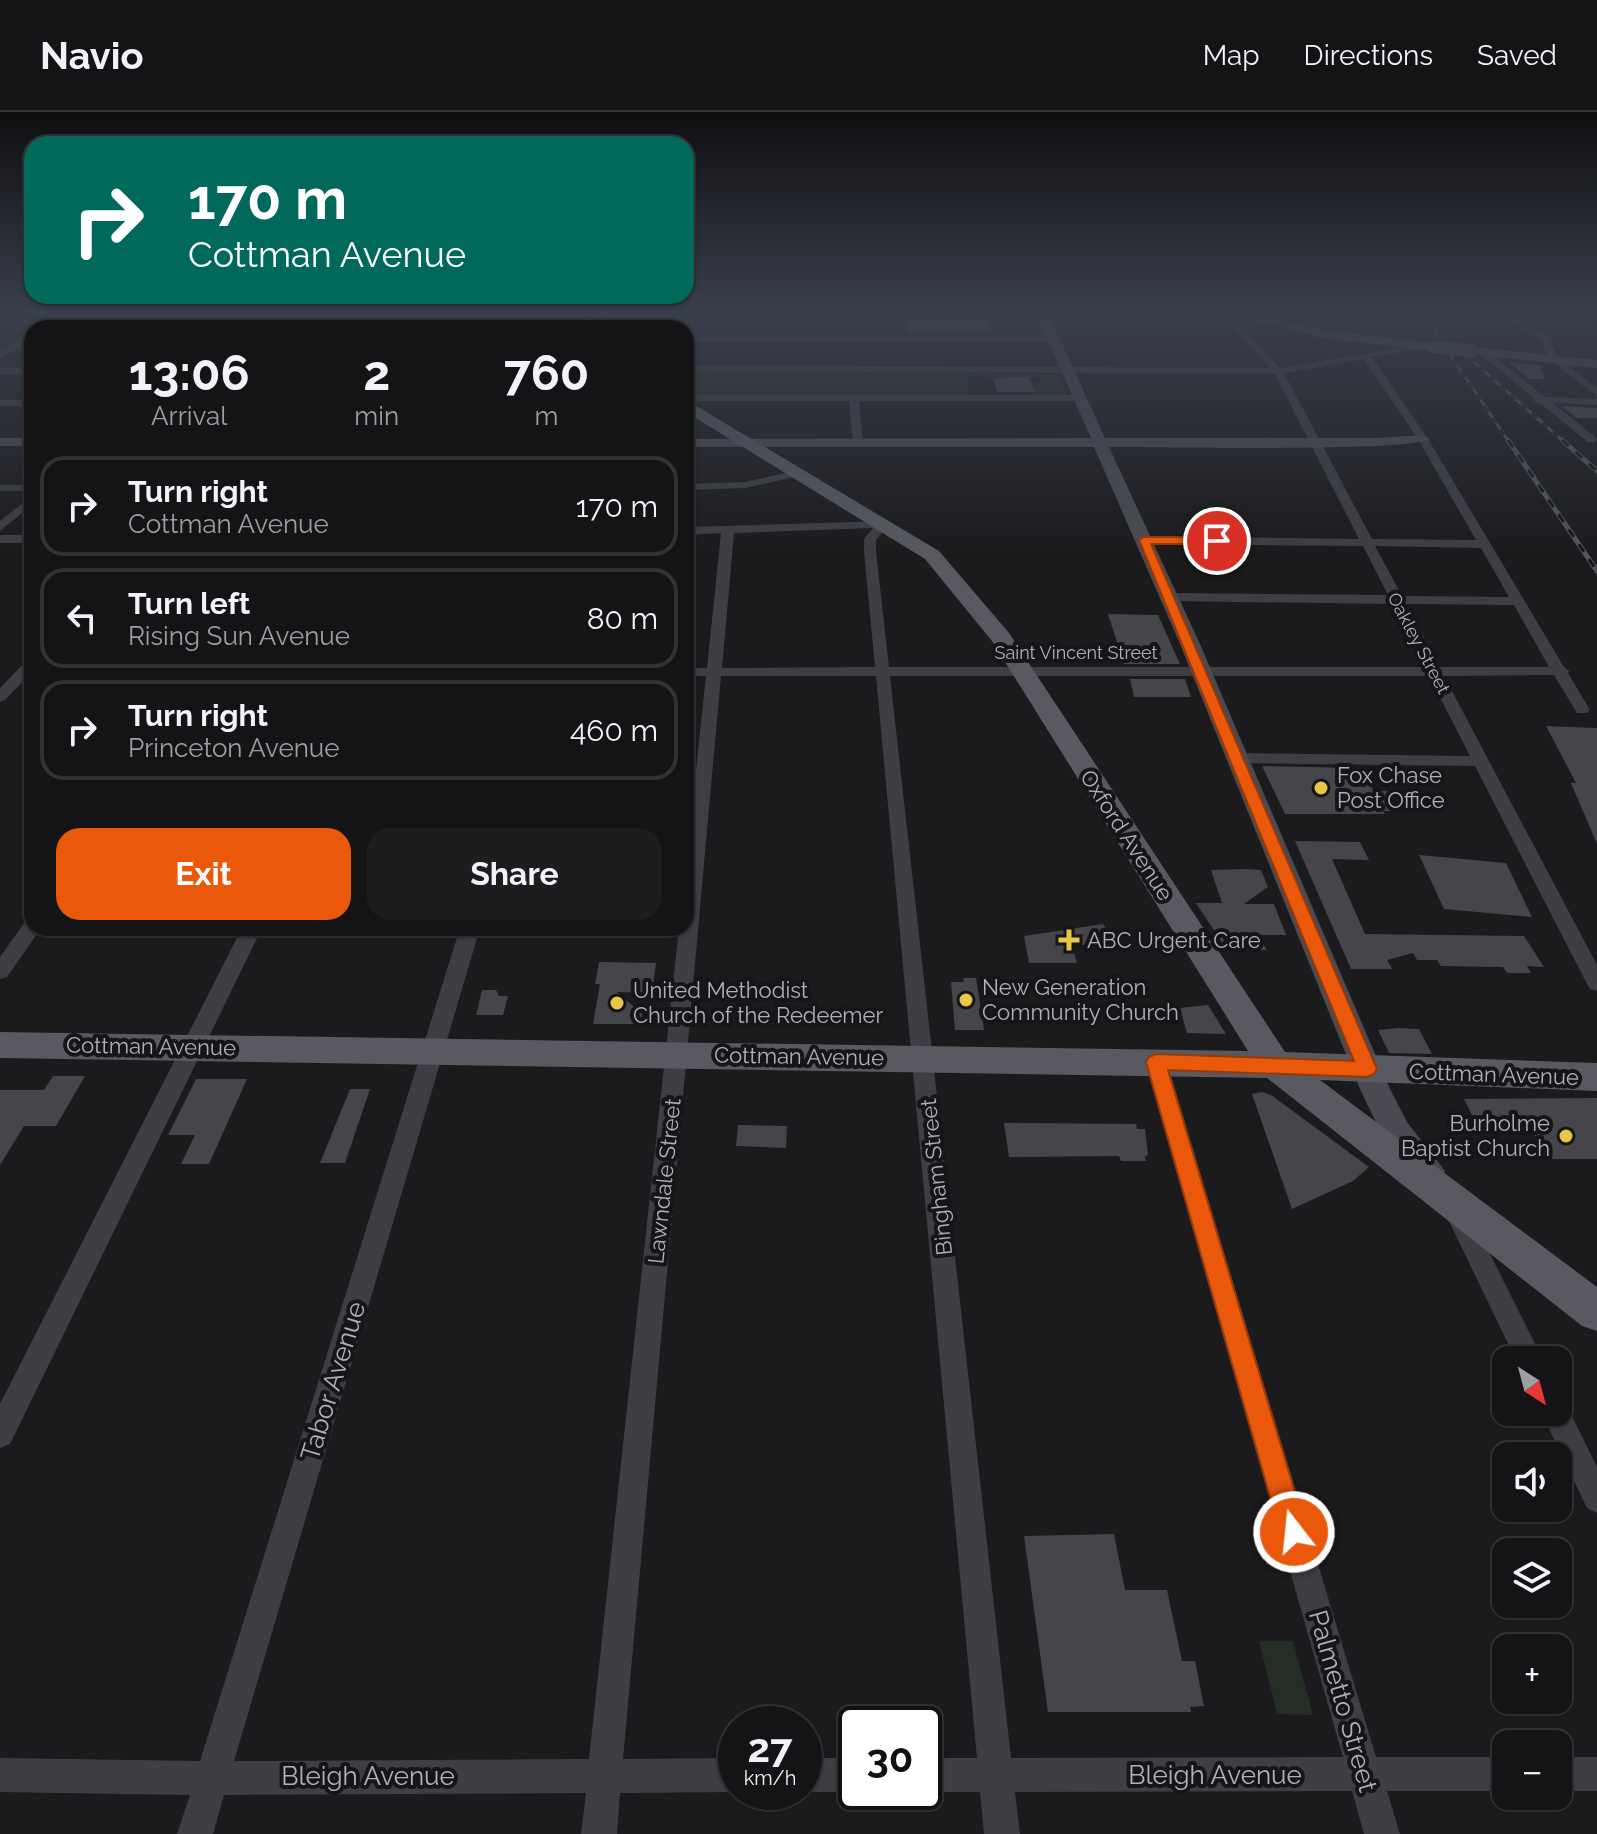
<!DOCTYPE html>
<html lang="en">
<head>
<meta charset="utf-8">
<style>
  body { margin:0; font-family:Raleway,sans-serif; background:#1d1d1f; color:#f1f3f6; height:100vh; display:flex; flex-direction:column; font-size:30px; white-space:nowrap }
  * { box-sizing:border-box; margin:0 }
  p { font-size:26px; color:#9d9ea1 }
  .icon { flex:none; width:44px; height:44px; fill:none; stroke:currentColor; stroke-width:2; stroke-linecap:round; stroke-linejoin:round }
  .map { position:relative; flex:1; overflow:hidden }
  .sheet { position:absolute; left:24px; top:208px; width:670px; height:616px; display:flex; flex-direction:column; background:#141416; border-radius:24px; box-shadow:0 2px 6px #0004,0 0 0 2px #333335 }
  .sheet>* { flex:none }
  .top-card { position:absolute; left:24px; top:24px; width:670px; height:168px; border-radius:24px; box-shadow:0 2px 6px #0004,0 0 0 2px #333335; background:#00695c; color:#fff; overflow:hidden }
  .needle { width:52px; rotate:144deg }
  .buttons { position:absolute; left:1492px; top:1234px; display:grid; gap:16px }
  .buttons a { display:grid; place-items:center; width:80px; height:80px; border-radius:16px; background:#141416; box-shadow:0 2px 6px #0004,0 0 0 2px #333335; font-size:40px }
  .speed { position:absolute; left:718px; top:1594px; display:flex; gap:16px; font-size:40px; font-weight:700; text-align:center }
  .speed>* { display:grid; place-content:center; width:104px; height:104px; border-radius:50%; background:#141416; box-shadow:0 2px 6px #0004,0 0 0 2px #333335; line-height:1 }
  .speed small { font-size:20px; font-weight:400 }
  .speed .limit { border:4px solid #111; border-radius:12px; background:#fff; color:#111 }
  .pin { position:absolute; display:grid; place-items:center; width:68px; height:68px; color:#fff; margin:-34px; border:4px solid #fff; border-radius:50%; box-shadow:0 2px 8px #0007 }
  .me { position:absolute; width:88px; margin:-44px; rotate:344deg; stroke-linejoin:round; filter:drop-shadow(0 0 6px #0008) }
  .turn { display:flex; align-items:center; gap:28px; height:168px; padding:0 32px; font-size:36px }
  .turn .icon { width:104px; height:104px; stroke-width:2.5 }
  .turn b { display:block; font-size:56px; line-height:68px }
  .eta { display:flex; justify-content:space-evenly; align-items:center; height:136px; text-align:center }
  .eta b { font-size:48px; font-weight:700; line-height:56px }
  .primary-button { display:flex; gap:16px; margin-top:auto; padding:16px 32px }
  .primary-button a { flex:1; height:92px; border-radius:24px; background:#ea580c; color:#fff; font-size:32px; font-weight:700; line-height:92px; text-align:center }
  .primary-button a+a { background:#1d1d1f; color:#f1f3f6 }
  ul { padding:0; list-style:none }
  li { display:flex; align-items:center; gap:24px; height:100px; margin:0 16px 12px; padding:0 16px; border:4px solid #333335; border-radius:24px }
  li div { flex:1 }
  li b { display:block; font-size:30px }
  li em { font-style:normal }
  header { display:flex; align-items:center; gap:48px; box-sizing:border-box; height:112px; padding:0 40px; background:#141416; border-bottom:2px solid #333335 }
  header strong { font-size:38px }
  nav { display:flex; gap:44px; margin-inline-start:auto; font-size:28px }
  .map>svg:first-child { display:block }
  .green { fill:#252d27 }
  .building { fill:#45464a }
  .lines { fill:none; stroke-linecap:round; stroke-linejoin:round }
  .street { fill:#3e3e44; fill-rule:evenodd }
  .secondary { fill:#4a4b52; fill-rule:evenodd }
  .primary { fill:#585961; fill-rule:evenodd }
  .rail-far1-casing { stroke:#53545b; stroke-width:3 }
  .rail-casing { stroke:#53545b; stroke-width:5 }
  .rail-far1 { stroke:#161618; stroke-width:2; stroke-dasharray:7; stroke-linecap:butt }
  .rail { stroke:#161618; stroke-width:3; stroke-dasharray:9; stroke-linecap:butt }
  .secondary-bridge { stroke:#4a4b52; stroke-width:13 }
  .route { fill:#ea580c; stroke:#983908; stroke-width:2 }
  .poi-dot { fill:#e9c746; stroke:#161618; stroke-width:3 }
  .labels { text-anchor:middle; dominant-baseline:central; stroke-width:8; stroke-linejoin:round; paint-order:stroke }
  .far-street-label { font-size:18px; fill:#aeb1bc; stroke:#161618 }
  .poi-label { font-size:22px; fill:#aeb1bc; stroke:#161618; text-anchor:start }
  .street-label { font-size:22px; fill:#aeb1bc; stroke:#161618 }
  .near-street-label { font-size:26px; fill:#aeb1bc; stroke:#161618 }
</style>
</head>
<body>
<header>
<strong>Navio</strong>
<nav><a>Map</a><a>Directions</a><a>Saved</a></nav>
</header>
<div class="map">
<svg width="1597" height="1722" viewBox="0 0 1597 1722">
  <rect width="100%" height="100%" fill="#1b1b1d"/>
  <!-- green -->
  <path class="green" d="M 31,207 L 53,207 L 32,216 L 32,219 L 0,239 L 0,217 Z
    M 687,259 L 970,261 L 972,265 L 968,266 L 969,279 L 965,283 L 686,284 Z
    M 977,261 L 1059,263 L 1067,284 L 996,285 L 1035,282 L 1031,271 L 1040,271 L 1039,265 L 990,267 Z
    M 1259,1529 L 1293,1529 L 1313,1603 L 1277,1602 Z"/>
  <!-- building -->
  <path class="building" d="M 905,208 L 986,208 L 991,221 L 908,221 Z
    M 1509,250 L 1540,253 L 1545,267 L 1529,267 Z
    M 1013,265 L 1029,265 L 1035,280 L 997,280 L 993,267 Z
    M 1562,294 L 1597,296 L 1597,306 L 1576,306 Z
    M 1108,502 L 1158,503 L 1180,552 L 1124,552 Z
    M 1130,567 L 1185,567 L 1191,585 L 1134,585 Z
    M 1546,614 L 1597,616 L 1597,732 L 1571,671 L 1576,671 Z
    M 1262,654 L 1358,656 L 1374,679 L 1387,679 L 1400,699 L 1383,699 L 1385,702 L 1285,702 Z
    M 1295,729 L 1360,730 L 1369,748 L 1332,747 L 1365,822 L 1524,824 L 1544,855 L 1527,854 L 1531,861 L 1507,861 L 1503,855 L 1441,854 L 1437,848 L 1417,848 L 1413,841 L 1387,848 L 1392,857 L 1351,857 Z
    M 1419,743 L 1506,751 L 1532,805 L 1444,797 Z
    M 1245,757 L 1261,758 L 1268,775 L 1244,792 L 1274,792 L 1286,823 L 1256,823 L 1267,838 L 1227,838 L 1196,791 L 1222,791 L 1211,758 Z
    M 1103,812 L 1115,833 L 1072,833 L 1077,851 L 1029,851 L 1024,824 Z
    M 599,850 L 656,851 L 653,873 L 646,873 L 645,881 L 617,880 L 642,902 L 641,912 L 593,912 L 600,872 L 595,872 Z
    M 963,866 L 976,866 L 984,918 L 955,918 L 951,870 L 964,870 Z
    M 482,878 L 496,878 L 499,884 L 508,884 L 503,903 L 476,903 Z
    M 1208,893 L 1226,922 L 1187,921 L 1180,896 Z
    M 1398,916 L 1419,917 L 1432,942 L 1389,941 L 1378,918 Z
    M 53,964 L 85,964 L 56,1014 L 24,1014 L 0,1053 L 0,978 L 44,978 Z
    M 196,967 L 247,967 L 209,1052 L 181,1052 L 195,1023 L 168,1023 Z
    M 350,977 L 370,977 L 345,1051 L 320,1051 Z
    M 1262,980 L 1271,983 L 1369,1055 L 1353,1069 L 1292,1097 L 1252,982 Z
    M 1597,986 L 1597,1047 L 1552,1047 L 1545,1042 L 1532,1019 L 1480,1019 L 1464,987 Z
    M 1004,1011 L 1136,1012 L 1137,1017 L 1145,1017 L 1148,1043 L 1145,1044 L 1146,1049 L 1121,1049 L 1119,1044 L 1009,1045 Z
    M 738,1013 L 787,1014 L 786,1036 L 736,1034 Z
    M 1114,1422 L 1125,1478 L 1167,1478 L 1182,1549 L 1195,1549 L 1204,1594 L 1190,1595 L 1191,1600 L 1048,1600 L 1024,1424 Z"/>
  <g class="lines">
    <!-- street -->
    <path class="street" d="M 0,201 L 1239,201 L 1239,205 L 1233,205 L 1280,256 L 1424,232 L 1424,236 L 1372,245 L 1428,327 L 1564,555 L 1569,559 L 1568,561 L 1590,598 L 1587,601 L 1577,601 L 1554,563 L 1444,564 L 1597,853 L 1597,879 L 1590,877 L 1587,872 L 1475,654 L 1237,651 L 1229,646 L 1237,641 L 1470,644 L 1429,564 L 890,564 L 1011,1646 L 1343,1645 L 1145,950 L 1148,944 L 1156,942 L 1164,944 L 1167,950 L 1376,1645 L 1506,1645 L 1506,1679 L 1387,1679 L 1400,1722 L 1364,1722 L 1352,1679 L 1015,1680 L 1020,1722 L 984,1722 L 980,1680 L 924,1680 L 924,1646 L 977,1646 L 876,564 L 721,564 L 623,1647 L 736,1646 L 736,1680 L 620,1681 L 617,1722 L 581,1722 L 586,1681 L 224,1683 L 213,1722 L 177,1722 L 190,1683 L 0,1680 L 0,1646 L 200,1649 L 460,816 L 480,816 L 234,1649 L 589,1647 L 679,816 L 686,816 L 686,751 L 706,564 L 686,564 L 686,556 L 707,556 L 721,421 L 686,423 L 686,415 L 887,409 L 889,412 L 876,428 L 876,439 L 889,555 L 1425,555 L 1392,492 L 1169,489 L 1162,485 L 1169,481 L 1388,483 L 1363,434 L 1144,432 L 1138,428 L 1144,424 L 1359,427 L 1275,262 L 686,259 L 686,253 L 1270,256 L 1224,205 L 0,205 ZM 1364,247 L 1418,327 L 1476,428 L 1372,427 L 1284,261 ZM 873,416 L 864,427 L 864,439 L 875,555 L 722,556 L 734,421 ZM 1375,434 L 1481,436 L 1509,485 L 1402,484 ZM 1406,492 L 1514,493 L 1549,555 L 1439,555 Z
      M 1498,201 L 1509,201 L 1547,224 L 1558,246 L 1597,276 L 1597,284 L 1551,249 L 1540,228 Z
      M 32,221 L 32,228 L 0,247 L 0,240 Z
      M 686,224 L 1052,224 L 1056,227 L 1052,230 L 686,230 Z
      M 1481,239 L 1487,239 L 1545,285 L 1597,287 L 1597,293 L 1553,291 L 1596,326 L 1596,330 L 1588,330 L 1540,291 L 1535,290 L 1534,286 L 1481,243 Z
      M 0,256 L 32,256 L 32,262 L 0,262 Z
      M 686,283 L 1080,283 L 1085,286 L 1080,289 L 859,289 L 863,330 L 858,333 L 853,330 L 849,289 L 686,289 Z
      M 0,288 L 32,288 L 32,294 L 0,294 Z
      M 799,358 L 803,359 L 803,363 L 745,376 L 686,378 L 686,372 L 745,370 Z
      M 0,373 L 32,373 L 32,379 L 0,379 Z
      M 32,384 L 32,393 L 0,419 L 0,409 Z
      M 0,423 L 32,423 L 32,431 L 0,431 Z
      M 32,547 L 32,560 L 5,588 L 0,590 L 0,576 L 27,548 Z
      M 32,808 L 32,816 L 41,816 L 7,865 L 0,867 L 0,845 L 25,810 Z
      M 242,816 L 262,816 L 10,1332 L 0,1336 L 0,1292 Z
      M 1459,1095 L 1468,1098 L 1543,1248 L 1516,1248 L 1447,1105 L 1450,1098 Z
      M 1558,1288 L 1565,1290 L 1597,1355 L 1597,1401 L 1587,1396 L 1541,1300 L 1558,1300 Z
      M 1558,1645 L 1597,1645 L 1597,1679 L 1558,1679 Z
      M 804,1646 L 856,1646 L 856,1680 L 804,1680 Z"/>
    <!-- secondary -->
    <path class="secondary" d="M 1036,201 L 1048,201 L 1105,326 L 1376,326 L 1423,323 L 1430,327 C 1414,340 1151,335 1109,335 L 1200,532 L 1390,977 L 1407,1010 L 1445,1059 L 1441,1069 C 1440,1069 1430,1073 1429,1073 C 1403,1072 1370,998 1360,977 L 1180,532 L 1094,335 L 686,335 L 686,327 L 1091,326 Z
      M 1227,201 L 1249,201 L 1322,218 L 1435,231 L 1441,235 L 1435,239 L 1322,226 Z
      M 1472,235 L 1597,248 L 1597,256 L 1468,242 L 1468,236 Z
      M 0,326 L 32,326 L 32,334 L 0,334 Z"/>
    <!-- primary -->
    <path class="primary" d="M 580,201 L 603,201 L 650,216 L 627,216 Z
      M 686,288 L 939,439 L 1009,521 L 1285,940 L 1597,951 L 1597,979 L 1320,968 L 1597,1175 L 1597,1219 L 1582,1214 L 1267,966 L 0,946 L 0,920 L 1248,939 L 992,529 L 925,447 L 686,300 Z"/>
    <!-- rail-far1 casing -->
    <g class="rail-far1-casing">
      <path id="rail-far1" d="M 1422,201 L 1509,330
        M 1448,227 L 1564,330"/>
    </g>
    <!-- rail casing -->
    <g class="rail-casing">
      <path id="rail" d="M 1508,328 L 1597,459
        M 1562,328 L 1597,359"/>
    </g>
    <!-- rail-far1 -->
    <use href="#rail-far1" class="rail-far1"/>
    <!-- rail -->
    <use href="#rail" class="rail"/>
    <!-- secondary-bridge -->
    <path class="secondary-bridge" d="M 1435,235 L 1472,239"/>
  </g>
  <!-- sky -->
  <linearGradient id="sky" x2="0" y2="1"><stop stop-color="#0f0f10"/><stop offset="0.45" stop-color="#393f4c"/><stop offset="1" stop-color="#393f4c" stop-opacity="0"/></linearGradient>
  <rect width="1597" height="443" fill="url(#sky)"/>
  <!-- route -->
  <path class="route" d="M 1144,425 L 1217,425 L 1223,429 L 1217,432 L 1151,432 L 1377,957 L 1374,962 L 1367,965 L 1168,958 L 1307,1420 L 1303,1430 L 1294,1434 L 1284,1430 L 1280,1420 L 1146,950 L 1149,945 L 1156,942 L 1354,949 L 1139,428 Z"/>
  <!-- markers -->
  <g class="poi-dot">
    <circle cx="1321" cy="676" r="8"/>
    <path d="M1065 816h8v8h8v8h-8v8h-8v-8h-8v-8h8z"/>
    <circle cx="966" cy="888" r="8"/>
    <circle cx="617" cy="891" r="8"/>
    <circle cx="1566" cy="1024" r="8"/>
  </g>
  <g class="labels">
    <!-- far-street labels -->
    <g class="far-street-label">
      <text transform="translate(1419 531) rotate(62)">Oakley Street</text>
      <text x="1076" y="540">Saint Vincent Street</text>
    </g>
    <!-- poi labels -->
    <g class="poi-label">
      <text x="1337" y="663">Fox Chase<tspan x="1337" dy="25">Post Office</tspan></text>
      <text x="1087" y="828">ABC Urgent Care</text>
      <text x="982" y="875">New Generation<tspan x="982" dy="25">Community Church</tspan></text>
      <text x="633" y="878">United Methodist<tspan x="633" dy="25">Church of the Redeemer</tspan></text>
      <text x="1550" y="1011" text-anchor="end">Burholme<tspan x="1550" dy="25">Baptist Church</tspan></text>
    </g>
    <!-- street labels -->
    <g class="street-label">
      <text transform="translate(1127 723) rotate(57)">Oxford Avenue</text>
      <text transform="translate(151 934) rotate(1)">Cottman Avenue</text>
      <text transform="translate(799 944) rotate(1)">Cottman Avenue</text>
      <text transform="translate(1494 962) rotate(2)">Cottman Avenue</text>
      <text transform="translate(936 1065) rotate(-96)">Bingham Street</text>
      <text transform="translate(664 1069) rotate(-84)">Lawndale Street</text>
    </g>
    <!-- near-street labels -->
    <g class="near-street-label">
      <text transform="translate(333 1269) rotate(-73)">Tabor Avenue</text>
      <text transform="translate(1343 1589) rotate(74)">Palmetto Street</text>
      <text x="1215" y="1663">Bleigh Avenue</text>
      <text x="368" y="1664">Bleigh Avenue</text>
    </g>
  </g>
</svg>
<div class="buttons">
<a><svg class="needle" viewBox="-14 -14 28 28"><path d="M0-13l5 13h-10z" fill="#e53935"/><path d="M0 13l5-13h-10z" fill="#9d9ea1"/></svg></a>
<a><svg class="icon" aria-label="sound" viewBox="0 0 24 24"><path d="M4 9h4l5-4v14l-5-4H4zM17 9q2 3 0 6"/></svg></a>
<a><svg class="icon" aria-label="layers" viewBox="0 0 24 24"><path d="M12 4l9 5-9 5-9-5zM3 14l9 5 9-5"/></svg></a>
<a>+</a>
<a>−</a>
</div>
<div class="speed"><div>27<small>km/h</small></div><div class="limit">30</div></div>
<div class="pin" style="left:1217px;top:429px;background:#d93025"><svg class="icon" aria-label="arrive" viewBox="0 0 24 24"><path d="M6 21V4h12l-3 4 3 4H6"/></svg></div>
<svg class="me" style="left:1294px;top:1420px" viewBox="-20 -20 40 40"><circle r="17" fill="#ea580c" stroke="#fff" stroke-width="3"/><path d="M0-11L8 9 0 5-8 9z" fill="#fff"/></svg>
<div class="top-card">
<div class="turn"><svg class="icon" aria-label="right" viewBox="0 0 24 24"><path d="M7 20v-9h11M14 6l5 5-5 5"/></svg><div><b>170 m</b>Cottman Avenue</div></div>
</div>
<section class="sheet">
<div class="eta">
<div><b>13:06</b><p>Arrival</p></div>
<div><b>2</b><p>min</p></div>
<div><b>760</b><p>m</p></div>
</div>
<ul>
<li><svg class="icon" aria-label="right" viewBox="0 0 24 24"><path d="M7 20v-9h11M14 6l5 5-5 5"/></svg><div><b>Turn right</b><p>Cottman Avenue</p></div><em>170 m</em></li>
<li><svg class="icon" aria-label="left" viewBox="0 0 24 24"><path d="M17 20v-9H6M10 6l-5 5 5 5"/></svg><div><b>Turn left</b><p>Rising Sun Avenue</p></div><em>80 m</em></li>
<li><svg class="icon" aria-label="right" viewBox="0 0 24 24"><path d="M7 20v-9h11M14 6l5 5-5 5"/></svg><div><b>Turn right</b><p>Princeton Avenue</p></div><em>460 m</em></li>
</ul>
<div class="primary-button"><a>Exit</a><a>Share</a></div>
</section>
</div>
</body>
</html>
